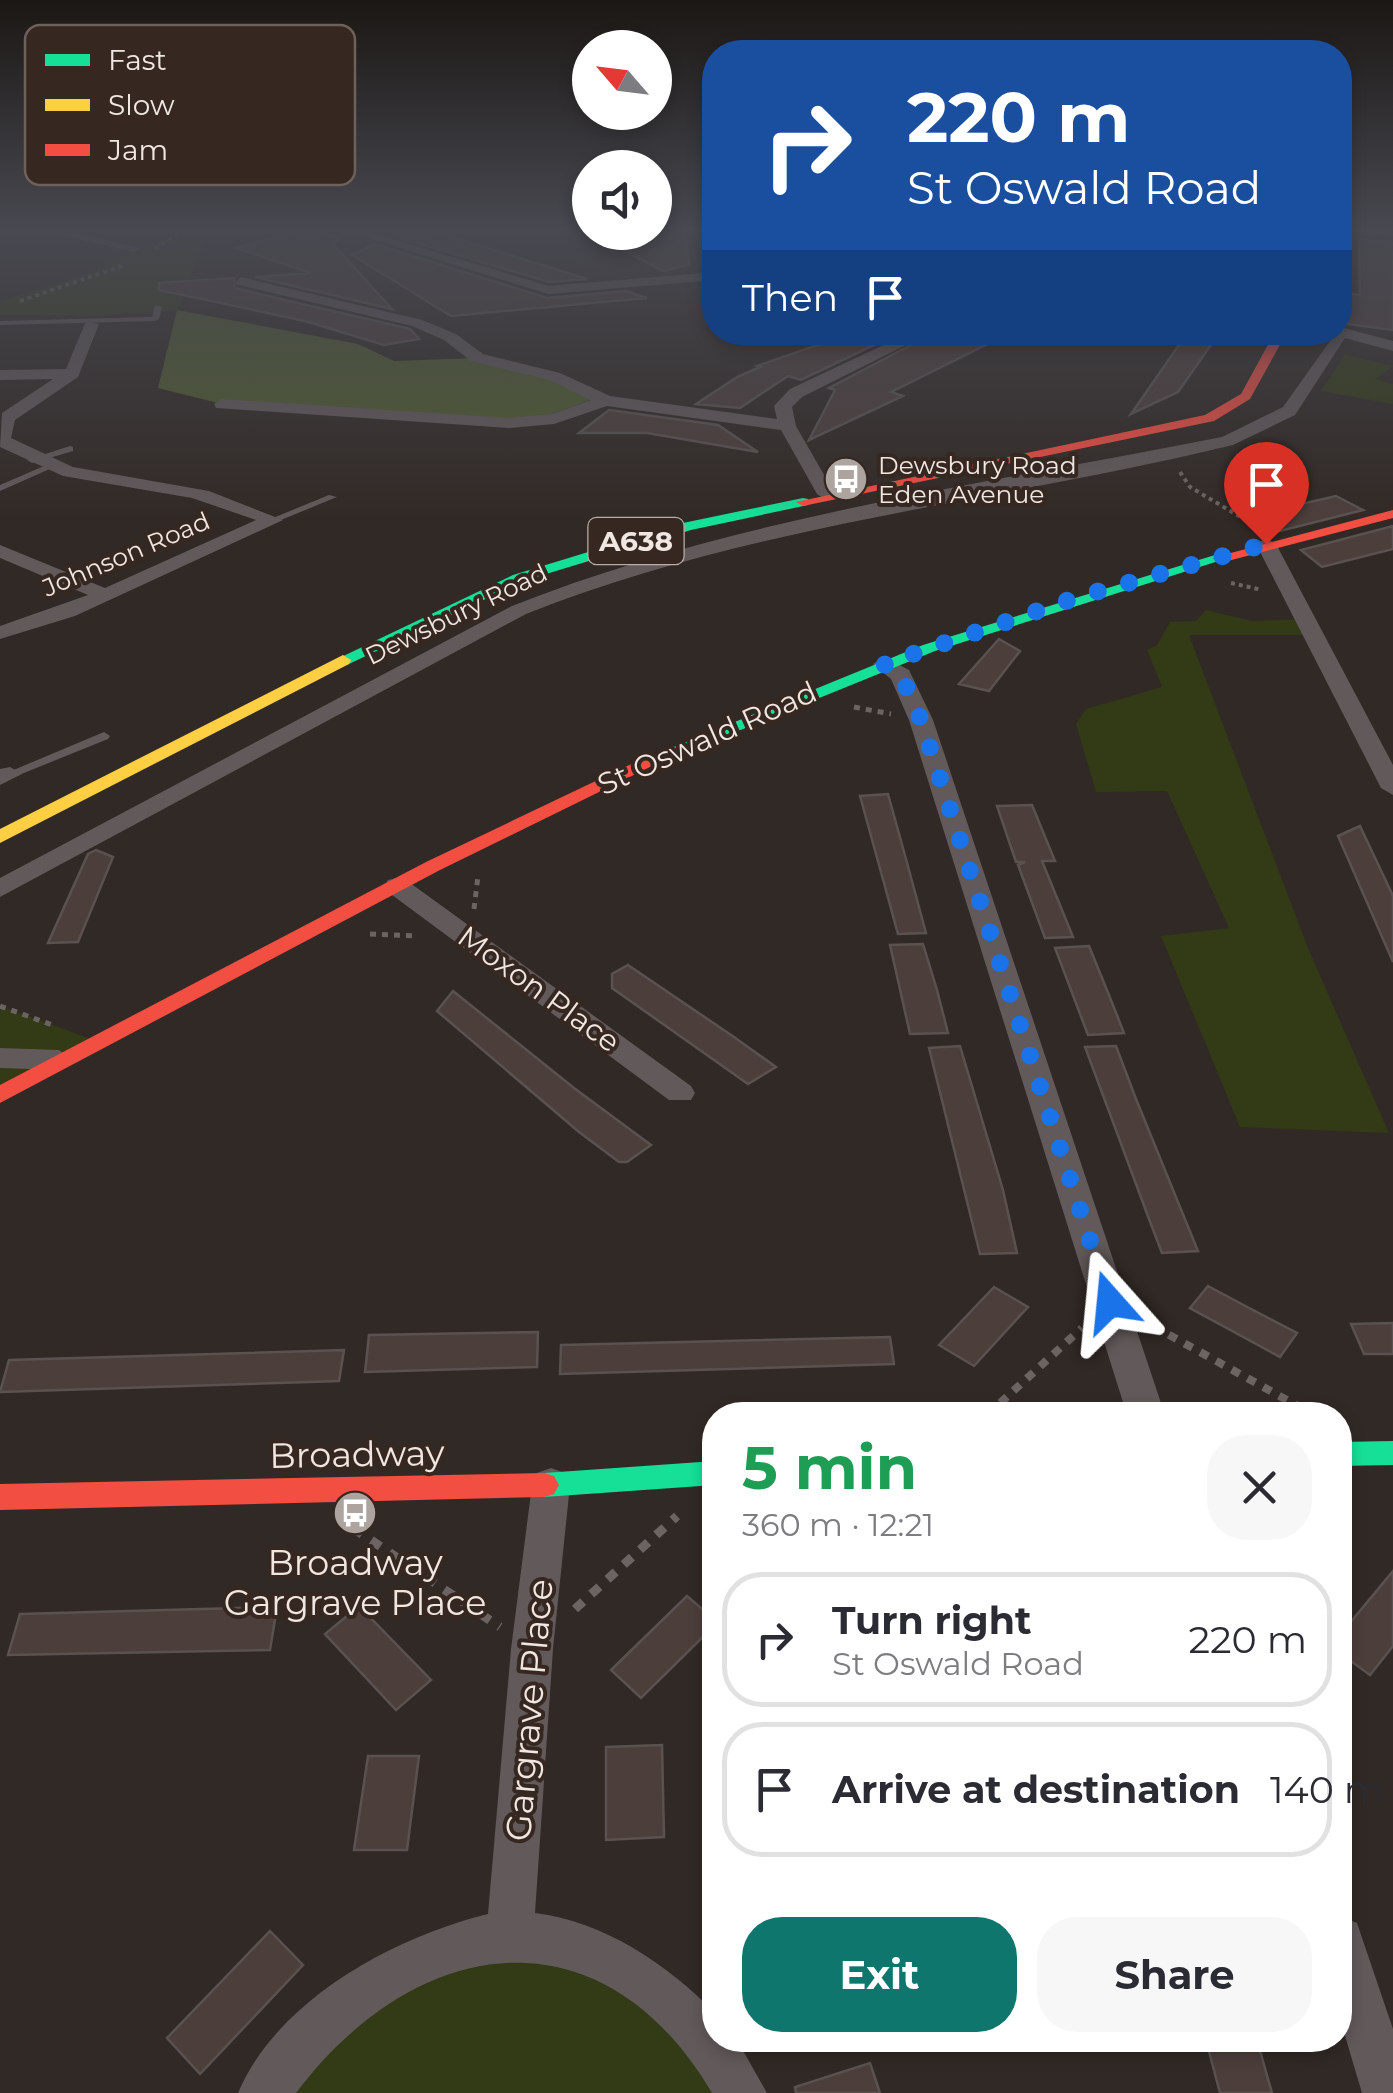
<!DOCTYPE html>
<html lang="en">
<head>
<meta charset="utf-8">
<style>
  body { margin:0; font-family:Montserrat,sans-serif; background:#f7f7f7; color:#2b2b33; height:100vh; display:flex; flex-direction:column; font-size:38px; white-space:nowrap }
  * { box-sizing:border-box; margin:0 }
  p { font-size:32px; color:#7c7c81 }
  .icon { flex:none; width:55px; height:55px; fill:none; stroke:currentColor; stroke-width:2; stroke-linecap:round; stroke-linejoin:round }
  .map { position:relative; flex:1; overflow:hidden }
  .side { position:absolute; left:702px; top:1402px; width:650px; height:650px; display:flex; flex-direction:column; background:#fff; border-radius:40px; box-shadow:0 5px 15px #0003 }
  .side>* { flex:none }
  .hud { position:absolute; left:702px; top:40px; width:650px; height:305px; border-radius:40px; box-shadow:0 5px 15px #0003; background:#1a4fa0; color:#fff; overflow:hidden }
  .needle { width:65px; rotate:298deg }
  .tools { position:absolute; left:572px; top:30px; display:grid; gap:20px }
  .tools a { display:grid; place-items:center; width:100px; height:100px; border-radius:50%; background:#fff; box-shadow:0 5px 15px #0003; font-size:50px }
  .pin { position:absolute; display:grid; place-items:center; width:85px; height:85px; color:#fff; margin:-102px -42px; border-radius:50% 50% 50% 0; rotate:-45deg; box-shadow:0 0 10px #0007 }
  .pin .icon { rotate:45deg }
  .me { position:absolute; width:110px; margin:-55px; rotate:342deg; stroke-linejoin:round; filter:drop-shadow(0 0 8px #0008) }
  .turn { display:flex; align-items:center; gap:35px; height:210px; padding:0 40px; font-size:45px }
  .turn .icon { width:130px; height:130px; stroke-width:2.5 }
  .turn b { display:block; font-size:70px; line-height:85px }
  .then { display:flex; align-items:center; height:95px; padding:0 40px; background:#0003; gap:20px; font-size:38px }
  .round { display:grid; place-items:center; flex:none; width:105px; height:105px; border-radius:40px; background:#f7f7f7 }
  .summary { display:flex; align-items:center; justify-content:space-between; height:170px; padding:0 40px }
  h1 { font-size:60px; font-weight:700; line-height:75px; color:#1e9e55 }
  .button { display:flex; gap:20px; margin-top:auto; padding:20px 40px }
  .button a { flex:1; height:115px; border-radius:40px; background:#0f766e; color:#fff; font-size:40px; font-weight:700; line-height:115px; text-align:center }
  .button a+a { background:#f7f7f7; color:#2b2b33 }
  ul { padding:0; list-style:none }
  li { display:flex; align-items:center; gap:30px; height:135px; margin:0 20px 15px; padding:0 20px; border:5px solid #e1e1e2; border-radius:40px }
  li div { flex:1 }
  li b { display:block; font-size:38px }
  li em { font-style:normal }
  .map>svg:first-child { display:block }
  .green { fill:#323a16 }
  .forest { fill:#4f5b2e }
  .building { fill:#4c3e3b; stroke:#595250; stroke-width:2.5 }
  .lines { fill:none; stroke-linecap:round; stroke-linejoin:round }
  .path-far3 { stroke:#6b6462; stroke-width:4; stroke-dasharray:4 4; stroke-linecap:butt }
  .path-far2 { stroke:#6b6462; stroke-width:5; stroke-dasharray:6 6; stroke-linecap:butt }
  .path-far1 { stroke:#6b6462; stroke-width:8; stroke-dasharray:9 9; stroke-linecap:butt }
  .path { stroke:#6b6462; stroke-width:9; stroke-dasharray:11 11; stroke-linecap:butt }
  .lane { fill:#62595a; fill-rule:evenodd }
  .street { fill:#62595a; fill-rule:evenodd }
  .fast { fill:#16e098; fill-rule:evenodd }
  .slow { fill:#ffcf43; fill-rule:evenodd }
  .jam { fill:#f24e42; fill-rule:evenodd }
  .route { stroke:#1a73e8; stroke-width:18; stroke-dasharray:0 32.4 }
  .labels { text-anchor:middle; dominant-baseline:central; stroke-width:8; stroke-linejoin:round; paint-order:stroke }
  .far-poi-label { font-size:25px; fill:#f0e7e2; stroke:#362820; text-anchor:start }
  .far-street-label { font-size:25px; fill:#f0e7e2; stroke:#362820 }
  .shield { fill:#362820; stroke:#b8aea8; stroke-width:2.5 }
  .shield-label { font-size:28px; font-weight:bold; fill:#f0e7e2 }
  .street-label { font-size:30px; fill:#f0e7e2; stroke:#362820 }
  .near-street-label { font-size:35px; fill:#f0e7e2; stroke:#362820 }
  .near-poi-label { font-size:35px; fill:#f0e7e2; stroke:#362820 }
  .key { fill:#362820; stroke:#6e615a; stroke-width:2.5 }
  .key-label { font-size:28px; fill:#f0e7e2 }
</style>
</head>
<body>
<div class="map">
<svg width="1393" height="2093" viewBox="0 0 1393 2093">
  <rect width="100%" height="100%" fill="#312925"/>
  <!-- green -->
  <path class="green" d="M 179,228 L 210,228 L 177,310 L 95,316 L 0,315 L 0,301 L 92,272 Z
    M 1345,355 L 1393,366 L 1375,379 L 1393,384 L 1393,404 L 1321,391 Z
    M 1206,610 L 1252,621 L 1304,619 L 1313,635 L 1189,635 L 1308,948 L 1389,1133 L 1240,1127 L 1161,936 L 1229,928 L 1167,791 L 1096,792 L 1076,724 L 1086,709 L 1162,687 L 1147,650 L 1157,645 L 1170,622 L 1196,621 Z
    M 0,1006 L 97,1041 L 0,1095 Z
    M 605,1960 L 741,2093 L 264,2093 L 422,1964 Z"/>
  <!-- forest -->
  <path class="forest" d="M 177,310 L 358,344 L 394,361 L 477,358 L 535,371 L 601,396 L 531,422 L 222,404 L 158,388 Z"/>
  <!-- building -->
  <path class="building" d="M 308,228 L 339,238 L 333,244 L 392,309 L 255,277 L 311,273 L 236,248 Z
    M 409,228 L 429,230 L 587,279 L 549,282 L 393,236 Z
    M 581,228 L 590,228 L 590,232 L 685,228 L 689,265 L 663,271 Z
    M 1359,240 L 1393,242 L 1393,330 L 1340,323 L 1346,293 L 1360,295 Z
    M 375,244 L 547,298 L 626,291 L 647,298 L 451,316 L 352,255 Z
    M 235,278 L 234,288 L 410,329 L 419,339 L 384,345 L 305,321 L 159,290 L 159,283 Z
    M 855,332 L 901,332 L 801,380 L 788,376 L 740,408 L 696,404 L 737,377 L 760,367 L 757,366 Z
    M 936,332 L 1012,332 L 891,392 L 903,396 L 809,440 L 835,390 L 829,388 Z
    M 1188,332 L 1220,332 L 1178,392 L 1131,414 Z
    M 609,410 L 718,425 L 758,452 L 647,433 L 579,433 Z
    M 1336,496 L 1363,510 L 1272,533 L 1244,517 Z
    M 1393,526 L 1393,549 L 1322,567 L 1301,550 Z
    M 999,639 L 1020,651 L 989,691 L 959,684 Z
    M 888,794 L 906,859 L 926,933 L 898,934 L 860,796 Z
    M 1032,805 L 1055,861 L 1042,861 L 1073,937 L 1045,938 L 1018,865 L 1025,862 L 1016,862 L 997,806 Z
    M 1360,826 L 1393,896 L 1393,962 L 1338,836 Z
    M 96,850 L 113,857 L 78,942 L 48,943 L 88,854 Z
    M 923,944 L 937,990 L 948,1033 L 910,1034 L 890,945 Z
    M 1089,946 L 1109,995 L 1124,1033 L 1088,1035 L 1055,948 Z
    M 628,965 L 734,1037 L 776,1067 L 748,1084 L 612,988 L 612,974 Z
    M 453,991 L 574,1088 L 651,1145 L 627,1162 L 619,1162 L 579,1132 L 437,1011 Z
    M 960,1046 L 1003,1190 L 1017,1253 L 980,1254 L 929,1048 Z
    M 1116,1046 L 1136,1099 L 1198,1251 L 1162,1253 L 1149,1219 L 1085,1047 Z
    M 1208,1286 L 1251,1309 L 1297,1333 L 1280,1357 L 1190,1308 Z
    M 994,1287 L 1028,1307 L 974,1366 L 939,1345 Z
    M 1393,1323 L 1393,1354 L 1364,1354 L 1351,1324 Z
    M 538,1332 L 537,1367 L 365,1372 L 369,1335 Z
    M 890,1337 L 894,1364 L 560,1374 L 561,1345 Z
    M 344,1350 L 339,1381 L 0,1392 L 9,1360 Z
    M 1393,1571 L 1393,1646 L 1370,1675 L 1340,1653 L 1340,1635 Z
    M 687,1596 L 715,1620 L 715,1625 L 641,1698 L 611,1670 Z
    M 359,1606 L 431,1680 L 396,1710 L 325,1634 Z
    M 277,1607 L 270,1650 L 8,1655 L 20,1614 Z
    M 662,1745 L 664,1837 L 606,1840 L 606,1747 Z
    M 368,1756 L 419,1756 L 407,1850 L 354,1850 Z
    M 270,1931 L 303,1965 L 200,2074 L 167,2038 Z
    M 1206,2040 L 1257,2040 L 1272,2093 L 1220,2093 Z
    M 870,2063 L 880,2093 L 796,2093 L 795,2087 Z"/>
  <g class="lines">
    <!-- path-far3 -->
    <path class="path-far3" d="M 155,249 L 187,228
      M 20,301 L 122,266
      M 1180,472 L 1190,487 L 1254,525
      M 1231,583 L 1262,590"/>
    <!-- path-far2 -->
    <path class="path-far2" d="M 854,707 L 891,714
      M 474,909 L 478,876
      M 370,934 L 418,936
      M 0,1006 L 55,1026"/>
    <!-- path-far1 -->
    <path class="path-far1" d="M 1153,1326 L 1314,1415
      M 987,1415 L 1082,1328"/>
    <!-- path -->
    <path class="path" d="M 353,1528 L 500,1627
      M 575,1609 L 677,1516"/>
    <!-- lane -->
    <path class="lane" d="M 155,305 L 162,307 L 159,319 L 155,321 L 0,325 L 0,321 L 152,317 Z
      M 70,446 L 73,447 L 73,451 L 32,463 L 27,460 Z
      M 44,466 L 52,468 L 0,491 L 0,485 Z
      M 329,495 L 337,497 L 276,522 L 268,520 Z
      M 104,732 L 110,736 L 108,739 L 14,777 L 10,778 L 4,774 Z"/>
    <!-- street -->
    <path class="street" d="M 32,228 L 59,228 L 140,248 L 133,252 Z
      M 1341,228 L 1393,228 L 1393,236 Z
      M 365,231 L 549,286 L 715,272 L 715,280 L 548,294 L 365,237 Z
      M 240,277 L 422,320 L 456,334 L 483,354 L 560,373 L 610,396 L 777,419 L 774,406 L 790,389 L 911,332 L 932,332 L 802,397 L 792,407 L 796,426 L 835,494 L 826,500 L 817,494 L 781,430 L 607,406 L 554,424 L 509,428 L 216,408 L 214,404 L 222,399 L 509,418 L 552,414 L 591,400 L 549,380 L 471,361 L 444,340 L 412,326 L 235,284 Z
      M 86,321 L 99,324 L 78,377 L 15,420 L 11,438 L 73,467 L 209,491 L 283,520 L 75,616 L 0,639 L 0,626 L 88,595 L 0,558 L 0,545 L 105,588 L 256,520 L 192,498 L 63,476 L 0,447 L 2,413 L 53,379 L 0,380 L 0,370 L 66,369 Z
      M 1340,327 L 1393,341 L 1393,351 L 1345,338 L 1295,415 L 1233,445 C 998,502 752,524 526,614 L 0,897 L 0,878 L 512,606 C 732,518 989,483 1222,437 L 1283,407 Z
      M 1266,538 L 1276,544 L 1393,765 L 1393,795 L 1381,788 L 1256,544 Z
      M 884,657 L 909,670 L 933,720 L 1165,1415 L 1127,1415 L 909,720 L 891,679 L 873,664 Z
      M 10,767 L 22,774 L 0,785 L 0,769 Z
      M 397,878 L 406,880 L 691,1086 L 695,1093 L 691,1100 L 669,1100 L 388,892 L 384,886 L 388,880 Z
      M 0,1048 L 59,1050 L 74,1060 L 59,1070 L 0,1068 Z
      M 551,1468 L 565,1473 L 570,1485 L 553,1649 L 535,1913 C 605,1922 667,1964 715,2013 L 715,2040 L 737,2040 L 767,2093 L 712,2093 C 601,1905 416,1934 296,2093 L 238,2093 C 277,2000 394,1937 488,1914 L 511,1649 L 532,1485 L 537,1473 Z
      M 1340,1916 L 1357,1923 L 1393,2029 L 1393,2093 L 1362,2093 L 1340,2019 Z"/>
    <!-- fast -->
    <path class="fast" d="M 803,498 L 808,499 L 808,505 L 691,530 L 523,581 L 349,664 L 343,665 L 335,660 L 513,575 L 683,523 Z
      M 1215,555 L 1228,558 L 935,651 L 652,766 L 646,767 L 637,762 L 923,645 Z
      M 1393,1441 L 1393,1465 L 1340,1466 L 1340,1442 Z
      M 715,1461 L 715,1485 L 544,1497 L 534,1494 L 529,1485 L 534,1476 L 544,1473 Z"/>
    <!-- slow -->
    <path class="slow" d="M 343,655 L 351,660 L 349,664 L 0,843 L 0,829 Z"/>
    <!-- jam -->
    <path class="jam" d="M 1275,332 L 1287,332 L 1250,399 L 1214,421 L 803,506 L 796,502 L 1205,415 L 1241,394 Z
      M 1393,510 L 1393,518 L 1220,563 L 1212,558 Z
      M 646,757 L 655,762 L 652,766 L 440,870 L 0,1103 L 0,1085 L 426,862 Z
      M 544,1473 L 554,1476 L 559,1485 L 554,1494 L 544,1497 L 0,1510 L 0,1484 Z"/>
  </g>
  <!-- sky -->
  <linearGradient id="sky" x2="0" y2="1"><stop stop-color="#1b1714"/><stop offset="0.44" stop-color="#484951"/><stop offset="1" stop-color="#484951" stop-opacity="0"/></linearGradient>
  <rect width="1393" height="521" fill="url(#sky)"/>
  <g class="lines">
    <!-- route -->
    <path class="route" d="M 1110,1302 L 921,720 L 901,675 L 884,664 L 1078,597 L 1266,544"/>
  </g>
  <!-- icons -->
  <defs>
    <g id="bus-disc" transform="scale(2.25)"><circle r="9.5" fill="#ada4a0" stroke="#362820"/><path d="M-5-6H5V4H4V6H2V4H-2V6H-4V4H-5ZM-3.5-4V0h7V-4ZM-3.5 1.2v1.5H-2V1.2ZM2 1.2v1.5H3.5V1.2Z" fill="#fff"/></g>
  </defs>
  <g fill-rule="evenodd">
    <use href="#bus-disc" x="846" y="479"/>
    <use href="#bus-disc" x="355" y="1513"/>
  </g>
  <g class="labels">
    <!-- far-poi labels -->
    <g class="far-poi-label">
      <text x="878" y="465">Dewsbury Road<tspan x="878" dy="29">Eden Avenue</tspan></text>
    </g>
    <!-- far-street labels -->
    <g class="far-street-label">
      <text transform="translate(126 554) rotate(-23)">Johnson Road</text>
      <text transform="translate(456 614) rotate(-26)">Dewsbury Road</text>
    </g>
    <!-- shield labels -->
    <rect class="shield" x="588.5" y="518" width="95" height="46" rx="8"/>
    <g class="shield-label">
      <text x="636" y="541">A638</text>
    </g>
    <!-- street labels -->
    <g class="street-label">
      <text transform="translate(707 738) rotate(-24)">St Oswald Road</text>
      <text transform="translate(539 989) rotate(36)">Moxon Place</text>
    </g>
    <!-- near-street labels -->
    <g class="near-street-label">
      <text transform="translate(357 1454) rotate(-1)">Broadway</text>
      <text transform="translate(529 1710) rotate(-85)">Gargrave Place</text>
    </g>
    <!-- near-poi labels -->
    <g class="near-poi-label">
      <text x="355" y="1562">Broadway<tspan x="355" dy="40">Gargrave Place</tspan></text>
    </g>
  </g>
  <!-- legend -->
  <rect x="25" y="25" width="330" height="160" rx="15" class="key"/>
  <rect x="45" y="54" width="45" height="12" fill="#16e098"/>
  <rect x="45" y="99" width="45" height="12" fill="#ffcf43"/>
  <rect x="45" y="144" width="45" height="12" fill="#f24e42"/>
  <g class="key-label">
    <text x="108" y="70">Fast</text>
    <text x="108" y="115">Slow</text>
    <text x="108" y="160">Jam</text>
  </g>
</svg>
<div class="tools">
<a><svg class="needle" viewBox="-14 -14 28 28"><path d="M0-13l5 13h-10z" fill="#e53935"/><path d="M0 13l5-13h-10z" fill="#7c7c81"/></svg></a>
<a><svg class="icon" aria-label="sound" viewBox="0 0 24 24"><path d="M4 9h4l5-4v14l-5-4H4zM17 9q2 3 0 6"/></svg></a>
</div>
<div class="pin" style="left:1266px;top:544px;background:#d93025"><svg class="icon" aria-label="arrive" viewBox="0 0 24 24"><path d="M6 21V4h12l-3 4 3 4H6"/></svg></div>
<svg class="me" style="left:1110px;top:1302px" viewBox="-20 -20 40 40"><path d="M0-17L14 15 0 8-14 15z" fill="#1a73e8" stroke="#fff" stroke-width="4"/></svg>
<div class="hud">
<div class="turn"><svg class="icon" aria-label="right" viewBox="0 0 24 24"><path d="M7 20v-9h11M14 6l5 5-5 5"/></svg><div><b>220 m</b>St Oswald Road</div></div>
<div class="then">Then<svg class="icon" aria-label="arrive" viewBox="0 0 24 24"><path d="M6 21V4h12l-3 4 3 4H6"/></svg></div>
</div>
<section class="side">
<div class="summary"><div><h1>5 min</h1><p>360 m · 12:21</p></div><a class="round"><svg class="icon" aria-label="close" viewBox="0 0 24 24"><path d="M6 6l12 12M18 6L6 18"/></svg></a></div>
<ul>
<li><svg class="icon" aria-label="right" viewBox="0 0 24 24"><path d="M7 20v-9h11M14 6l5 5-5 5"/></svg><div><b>Turn right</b><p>St Oswald Road</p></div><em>220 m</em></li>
<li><svg class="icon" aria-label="arrive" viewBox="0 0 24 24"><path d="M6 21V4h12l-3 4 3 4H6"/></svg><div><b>Arrive at destination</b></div><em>140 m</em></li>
</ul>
<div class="button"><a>Exit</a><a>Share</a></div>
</section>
</div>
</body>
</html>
